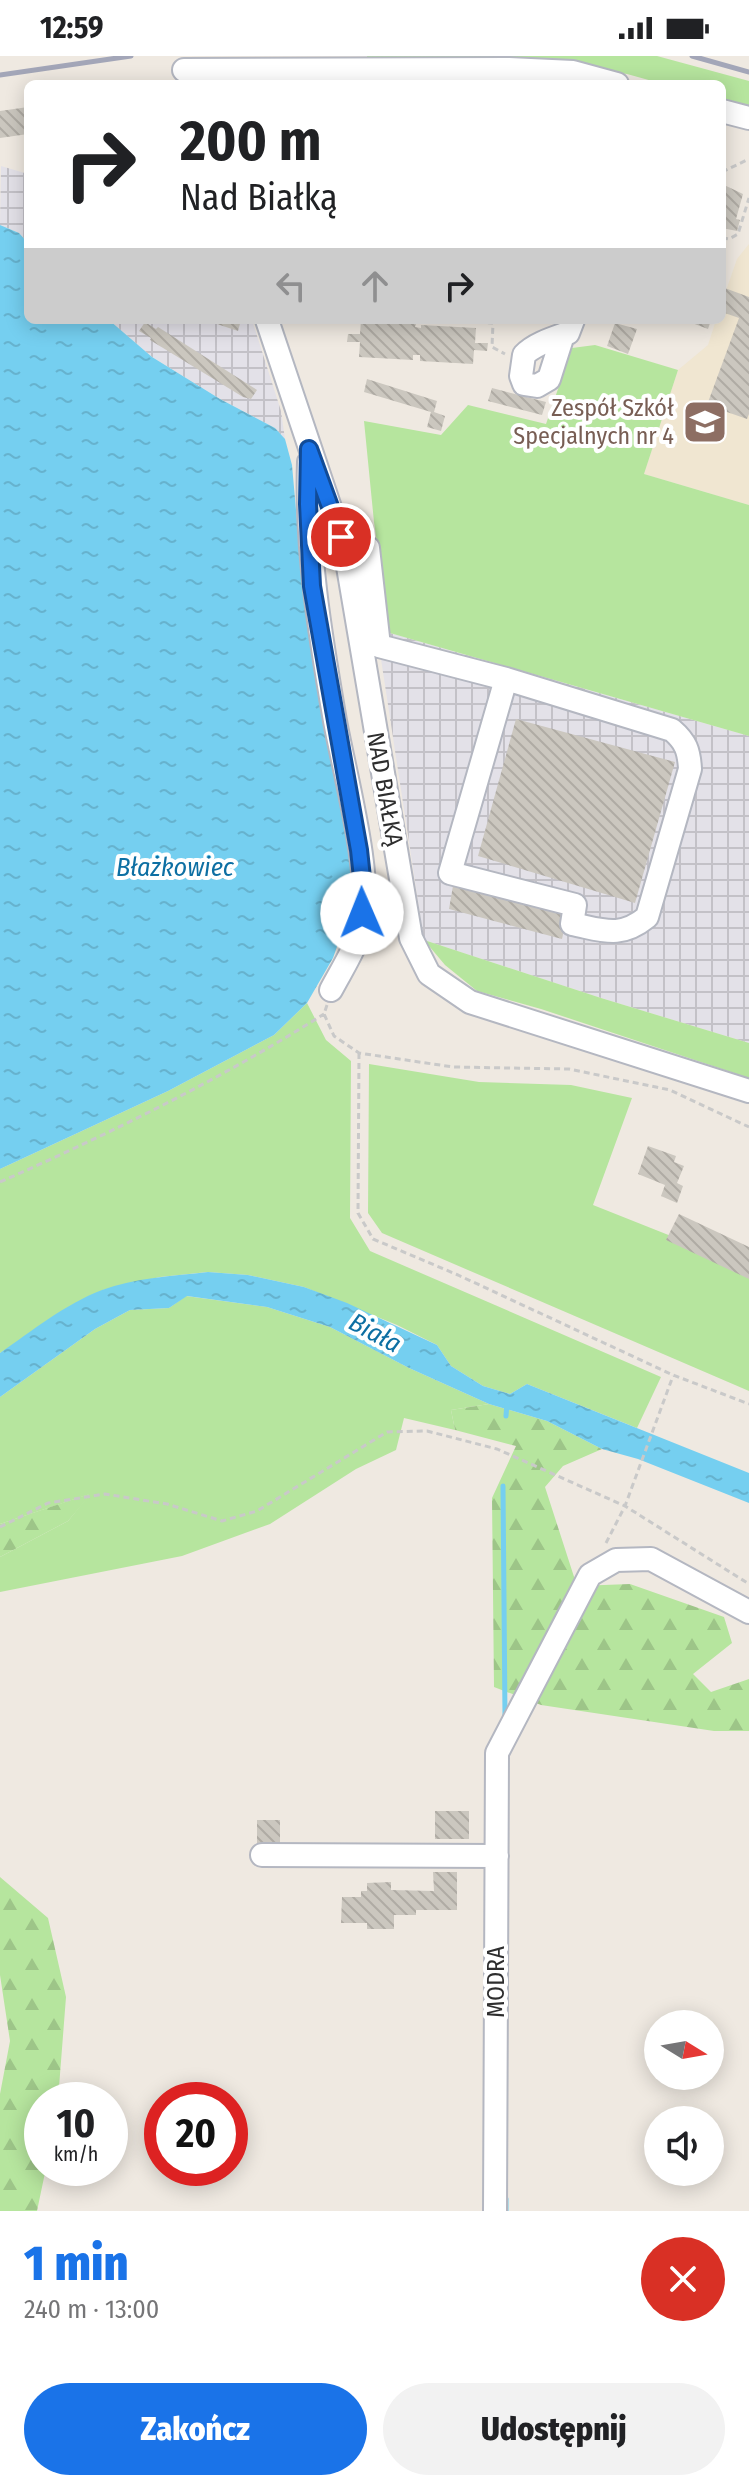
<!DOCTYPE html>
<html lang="pl">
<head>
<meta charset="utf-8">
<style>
  body { margin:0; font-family:"Fira Sans Condensed",sans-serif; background:#f2f2f2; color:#202124; height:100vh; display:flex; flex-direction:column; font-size:30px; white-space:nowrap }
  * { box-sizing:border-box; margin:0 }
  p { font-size:26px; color:#757577 }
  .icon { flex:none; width:44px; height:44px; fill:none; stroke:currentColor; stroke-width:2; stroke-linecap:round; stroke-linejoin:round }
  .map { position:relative; height:2155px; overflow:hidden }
  .sheet { display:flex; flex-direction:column; background:#fff; flex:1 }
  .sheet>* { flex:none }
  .top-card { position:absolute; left:24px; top:24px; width:702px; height:244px; border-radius:12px; box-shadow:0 4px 20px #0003; background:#fff; color:#202124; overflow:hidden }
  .needle { width:52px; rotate:101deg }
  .buttons { position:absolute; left:644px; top:1954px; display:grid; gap:16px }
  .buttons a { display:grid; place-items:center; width:80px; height:80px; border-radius:50%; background:#fff; box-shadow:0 4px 20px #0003; font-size:40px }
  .speed { position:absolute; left:24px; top:2026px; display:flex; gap:16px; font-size:40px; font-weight:700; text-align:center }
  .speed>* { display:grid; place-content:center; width:104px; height:104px; border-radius:50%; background:#fff; box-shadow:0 4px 20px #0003; line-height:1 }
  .speed small { font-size:20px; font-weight:400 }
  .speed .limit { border:12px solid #d22; background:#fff; color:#111 }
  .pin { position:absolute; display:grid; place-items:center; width:68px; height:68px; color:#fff; margin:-34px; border:4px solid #fff; border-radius:50%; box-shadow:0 2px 8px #0007 }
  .me { position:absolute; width:88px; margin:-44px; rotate:359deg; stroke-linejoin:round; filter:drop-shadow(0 0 6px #0008) }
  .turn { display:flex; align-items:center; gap:28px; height:168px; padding:0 24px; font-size:36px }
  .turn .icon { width:104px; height:104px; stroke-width:2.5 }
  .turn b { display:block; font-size:56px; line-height:68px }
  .lanes { display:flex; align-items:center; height:76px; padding:0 24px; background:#0003; justify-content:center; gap:40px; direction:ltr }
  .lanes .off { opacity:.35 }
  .round { display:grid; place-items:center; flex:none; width:84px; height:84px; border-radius:42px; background:#f2f2f2 }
  .overview { display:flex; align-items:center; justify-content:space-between; height:136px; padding:0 24px }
  h1 { font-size:48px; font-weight:800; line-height:60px; color:#1a73e8 }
  .cta { display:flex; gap:16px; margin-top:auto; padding:16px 24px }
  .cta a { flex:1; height:92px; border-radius:48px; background:#1a73e8; color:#fff; font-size:32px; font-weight:800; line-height:92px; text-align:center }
  .cta a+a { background:#f2f2f2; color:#202124 }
  .status { display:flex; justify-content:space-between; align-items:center; height:56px; padding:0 40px; background:#fff; direction:ltr }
  .status svg { height:22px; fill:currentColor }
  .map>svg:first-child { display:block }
  .industrial { fill:url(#industrial-grid) }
  .education { fill:#f0e6d1 }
  .grass { fill:#b6e59e }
  .forest { fill:url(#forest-firs) }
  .water { fill:url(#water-ripples) }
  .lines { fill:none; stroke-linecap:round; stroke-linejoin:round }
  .stream { stroke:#75cff0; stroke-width:5 }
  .building { fill:url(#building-back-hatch) }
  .minor-casing { stroke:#b4b7c1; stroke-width:26 }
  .path { stroke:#c9c9c9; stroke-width:3; stroke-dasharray:6 4; stroke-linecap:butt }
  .minor { stroke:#fff; stroke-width:22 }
  .rail { stroke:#a3a6b8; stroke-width:5 }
  .route-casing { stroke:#114b97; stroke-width:20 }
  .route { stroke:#1a73e8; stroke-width:14 }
  .labels { text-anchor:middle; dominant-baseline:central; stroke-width:8; stroke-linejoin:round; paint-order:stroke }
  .education-label { font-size:24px; fill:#785e54; stroke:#fff; text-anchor:end }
  .street-label { font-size:24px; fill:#2e2e2e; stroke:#fff }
  .water-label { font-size:26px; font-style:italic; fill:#0d6fa3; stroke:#fff }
</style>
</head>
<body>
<div class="status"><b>12:59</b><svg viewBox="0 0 49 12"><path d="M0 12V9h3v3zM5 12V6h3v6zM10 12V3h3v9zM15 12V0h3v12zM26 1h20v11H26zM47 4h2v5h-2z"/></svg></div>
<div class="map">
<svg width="749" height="2155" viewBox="0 0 749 2155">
  <defs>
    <pattern id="industrial-grid" width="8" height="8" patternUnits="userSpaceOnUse" patternTransform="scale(2)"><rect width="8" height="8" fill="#e3e1e8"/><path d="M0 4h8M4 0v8" fill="none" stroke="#c3c1c7"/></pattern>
    <pattern id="forest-firs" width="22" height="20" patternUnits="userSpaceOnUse" patternTransform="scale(2)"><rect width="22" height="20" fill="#b6e59e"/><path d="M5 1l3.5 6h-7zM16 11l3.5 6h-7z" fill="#9dc588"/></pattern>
    <pattern id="water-ripples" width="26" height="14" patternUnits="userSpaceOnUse" patternTransform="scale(2)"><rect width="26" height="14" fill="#75cff0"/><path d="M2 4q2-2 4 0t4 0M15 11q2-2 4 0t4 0" fill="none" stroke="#66b2ce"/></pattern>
    <pattern id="building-back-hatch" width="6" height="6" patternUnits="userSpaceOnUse" patternTransform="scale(2)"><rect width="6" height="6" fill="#cbc7bf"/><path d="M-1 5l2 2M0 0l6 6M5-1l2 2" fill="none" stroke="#afaba4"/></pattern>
  </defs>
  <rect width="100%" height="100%" fill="#efe9e1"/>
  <!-- industrial -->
  <path class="industrial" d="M 1,110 L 28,118 L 28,187 L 19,177 L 0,169 Z
    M 109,264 L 252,264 L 281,355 L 285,383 L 275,372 L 220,343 L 152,301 Z
    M 390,577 L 749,680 L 749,987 L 601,942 L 424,884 L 379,590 Z"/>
  <!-- education -->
  <path class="education" d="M 749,188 L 749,449 L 644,418 L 678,314 L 708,289 L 716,264 L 722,264 L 722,246 L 737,203 Z"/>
  <!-- grass -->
  <path class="grass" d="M 367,0 L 657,0 L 749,25 L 749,52 L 722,45 L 722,28 L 663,28 L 627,18 L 512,3 L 368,8 Z
    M 595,289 L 678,314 L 644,418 L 749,449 L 749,680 L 390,577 L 374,466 L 364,365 L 441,379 L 468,349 L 546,368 L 572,292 Z
    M 424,884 L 601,942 L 749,987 L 749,1022 L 541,953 L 477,935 L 445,909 Z
    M 307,947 L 326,984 L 351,1005 L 350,1162 L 370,1195 L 661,1321 L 637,1372 L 527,1328 L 510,1338 L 483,1330 L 451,1310 L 437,1289 L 397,1269 L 304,1231 L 248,1219 L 208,1216 L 160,1221 L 103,1234 L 0,1297 L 0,1113 L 168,1035 L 274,979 Z
    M 369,1008 L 479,1026 L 571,1029 L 632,1042 L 593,1149 L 749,1211 L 749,1335 L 382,1177 L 368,1157 Z
    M 186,1240 L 267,1251 L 330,1271 L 409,1312 L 489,1348 L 451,1354 L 455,1374 L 404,1362 L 396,1394 L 356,1413 L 270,1468 L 182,1500 L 0,1536 L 0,1501 L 68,1465 L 90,1438 L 0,1468 L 0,1341 L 95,1273 L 130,1254 L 169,1252 Z"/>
  <!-- forest -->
  <path class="forest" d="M 489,1348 L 547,1365 L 602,1393 L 563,1410 L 545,1431 L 577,1530 L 630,1528 L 724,1561 L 732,1587 L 693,1618 L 711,1636 L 749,1623 L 749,1675 L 714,1675 L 541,1649 L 494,1631 L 492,1442 L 516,1390 L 455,1374 L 451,1354 Z
    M 92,1437 L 68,1465 L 0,1501 L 0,1468 Z
    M 0,1821 L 48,1862 L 66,1941 L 58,2044 L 42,2044 L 42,2112 L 46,2112 L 37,2155 L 0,2155 L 0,2038 L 10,1985 L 0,1919 Z"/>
  <!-- water -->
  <path class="water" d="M 0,169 L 19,177 L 28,187 L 28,264 L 109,264 L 152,301 L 220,343 L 275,372 L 285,383 L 292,409 L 298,476 L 351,803 L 351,851 L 333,902 L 307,947 L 274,979 L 168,1035 L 0,1113 Z
    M 208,1216 L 248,1219 L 304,1231 L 347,1247 L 437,1289 L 451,1310 L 483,1330 L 510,1338 L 527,1328 L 749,1417 L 749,1447 L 638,1403 L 602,1393 L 547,1365 L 489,1348 L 409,1312 L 330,1271 L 267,1251 L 187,1240 L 169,1252 L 130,1254 L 95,1273 L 0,1341 L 0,1297 C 32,1275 65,1248 102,1234 C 134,1222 173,1220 208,1216 Z"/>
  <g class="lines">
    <!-- stream -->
    <path class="stream" d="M 506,1360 L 507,1347
      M 503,1430 L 505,1661
      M 506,2143 L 506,2155"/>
  </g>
  <!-- building -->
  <path class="building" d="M 28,51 L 28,78 L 0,82 L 0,55 Z
    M 722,128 L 743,138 L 736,163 L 740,164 L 737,175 L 722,172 Z
    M 722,231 L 749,241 L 749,358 L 747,363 L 707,349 L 739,262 L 722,256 Z
    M 205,264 L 241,264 L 238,275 Z
    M 361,264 L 416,268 L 415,271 L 421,272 L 421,269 L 476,272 L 475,287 L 488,287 L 487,295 L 474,294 L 473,308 L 420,305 L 420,299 L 413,299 L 413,304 L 359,301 L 360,286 L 347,286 L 348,278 L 360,278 Z
    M 684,264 L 711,264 L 708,273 Z
    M 145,266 L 156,273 L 158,271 L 257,334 L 251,343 L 243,341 L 150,284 L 151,282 L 139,275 Z
    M 615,267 L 637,273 L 628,298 L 607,290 Z
    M 367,323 L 437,345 L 434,356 L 445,360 L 441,375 L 427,371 L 431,356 L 364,336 Z
    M 492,332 L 546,346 L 542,359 L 488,345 Z
    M 516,663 L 675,706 L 635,847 L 478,800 Z
    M 454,824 L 568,856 L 562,883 L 449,853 Z
    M 648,1090 L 676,1100 L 674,1106 L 684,1110 L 677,1127 L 683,1130 L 677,1147 L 661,1140 L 665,1129 L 638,1118 Z
    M 679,1158 L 749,1191 L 749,1223 L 666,1184 Z
    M 435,1755 L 469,1755 L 469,1783 L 435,1783 Z
    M 257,1764 L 280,1764 L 280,1787 L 257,1787 Z
    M 433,1816 L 457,1816 L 457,1854 L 416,1854 L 416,1859 L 394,1859 L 394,1873 L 367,1873 L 367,1867 L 341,1867 L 342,1841 L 361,1841 L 361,1835 L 367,1835 L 367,1827 L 391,1826 L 391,1834 L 434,1835 Z"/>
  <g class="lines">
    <!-- minor casing -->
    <g class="minor-casing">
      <path id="minor" d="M 184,14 L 509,13 L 573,16 L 617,28
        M 722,55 L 749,62
        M 267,264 L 346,499 L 411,882 L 429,918 L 470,946 L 749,1035
        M 563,279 L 549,323 L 537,330 L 524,328 L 521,320 L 524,299 C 534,288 554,282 568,277 L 573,264
        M 309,406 C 306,494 320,578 335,665 C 344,715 375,828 361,874 C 354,895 341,915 331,934
        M 341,481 L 368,492 L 379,590 L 506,623 L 450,817 L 575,849 L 572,868 C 603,874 620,883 647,861 L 690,713 C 689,695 686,686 672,674 L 506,623
        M 262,1799 L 497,1800
        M 495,2155 L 497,1697 L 590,1519 L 616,1504 L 651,1503 L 749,1556"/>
    </g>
    <!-- path -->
    <path class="path" d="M 722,116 L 749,103
      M 722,182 L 729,183 L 738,178 L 749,142
      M 448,264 L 493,267 L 492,291 L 505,298
      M 327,949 L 324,958 L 334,980 L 359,997 L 453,1011 L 569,1013 L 670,1034 L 749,1071
      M 359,997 L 358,1157 L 373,1183 L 458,1219 L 673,1319 L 749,1348
      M 0,1126 C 111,1077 221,1023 324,958
      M 0,1471 L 48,1447 L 105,1438 L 167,1448 L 222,1465 L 257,1455 L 387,1376 L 427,1375 L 497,1393 L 625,1450 L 749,1528
      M 606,1487 L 625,1450 L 673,1320"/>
    <!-- minor -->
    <use href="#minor" class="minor"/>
    <!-- rail -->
    <path class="rail" d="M 692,0 L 749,16
      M 0,19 L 131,0"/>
  </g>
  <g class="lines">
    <!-- route casing -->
    <g class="route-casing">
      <path id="route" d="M 341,481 L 309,393 L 308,448 L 312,530 L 359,794 L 364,840 L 362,857"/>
    </g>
    <!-- route -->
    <use href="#route" class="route"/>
  </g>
  <!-- icons -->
  <defs>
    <g id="school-square" transform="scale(2.3)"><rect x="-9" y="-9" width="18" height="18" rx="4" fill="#8d6e63" stroke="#fff"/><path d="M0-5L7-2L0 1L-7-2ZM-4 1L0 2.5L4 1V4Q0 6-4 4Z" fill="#fff"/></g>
  </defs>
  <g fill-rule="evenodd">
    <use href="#school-square" x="705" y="366"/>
  </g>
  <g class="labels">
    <!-- education labels -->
    <g class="education-label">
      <text x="674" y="352">Zespół Szkół<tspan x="674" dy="28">Specjalnych nr 4</tspan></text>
    </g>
    <!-- street labels -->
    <g class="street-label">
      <text transform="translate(385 733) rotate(80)">NAD BIAŁKĄ</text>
      <text transform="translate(496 1926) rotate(-90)">MODRA</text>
    </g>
    <!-- water labels -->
    <g class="water-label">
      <text x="175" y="811">Błażkowiec</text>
      <text transform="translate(375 1277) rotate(28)">Biała</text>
    </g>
  </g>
</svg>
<div class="buttons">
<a><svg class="needle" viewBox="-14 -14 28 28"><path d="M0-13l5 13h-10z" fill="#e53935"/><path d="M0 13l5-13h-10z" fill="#757577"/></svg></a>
<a><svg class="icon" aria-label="sound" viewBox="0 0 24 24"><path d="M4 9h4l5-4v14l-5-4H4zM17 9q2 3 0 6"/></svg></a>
</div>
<div class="speed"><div>10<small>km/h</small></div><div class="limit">20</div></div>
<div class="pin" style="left:341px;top:481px;background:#d93025"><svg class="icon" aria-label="arrive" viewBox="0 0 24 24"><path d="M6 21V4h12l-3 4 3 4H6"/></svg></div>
<svg class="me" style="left:362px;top:857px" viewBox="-20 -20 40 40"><circle r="19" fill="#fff"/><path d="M0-13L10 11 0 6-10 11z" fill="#1a73e8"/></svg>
<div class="top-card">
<div class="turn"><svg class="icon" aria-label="right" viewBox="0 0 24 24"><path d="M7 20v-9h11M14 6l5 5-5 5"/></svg><div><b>200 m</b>Nad Białką</div></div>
<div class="lanes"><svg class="icon off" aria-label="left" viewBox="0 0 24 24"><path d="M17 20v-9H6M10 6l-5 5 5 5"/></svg><svg class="icon off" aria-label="ahead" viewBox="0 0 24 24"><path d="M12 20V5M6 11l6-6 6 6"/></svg><svg class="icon" aria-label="right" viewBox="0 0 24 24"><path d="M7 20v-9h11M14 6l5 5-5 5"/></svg></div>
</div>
</div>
<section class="sheet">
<div class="overview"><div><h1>1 min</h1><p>240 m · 13:00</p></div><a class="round" style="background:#d93025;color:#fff"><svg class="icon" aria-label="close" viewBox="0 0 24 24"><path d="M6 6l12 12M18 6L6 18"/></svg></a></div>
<div class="cta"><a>Zakończ</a><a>Udostępnij</a></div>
</section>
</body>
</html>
